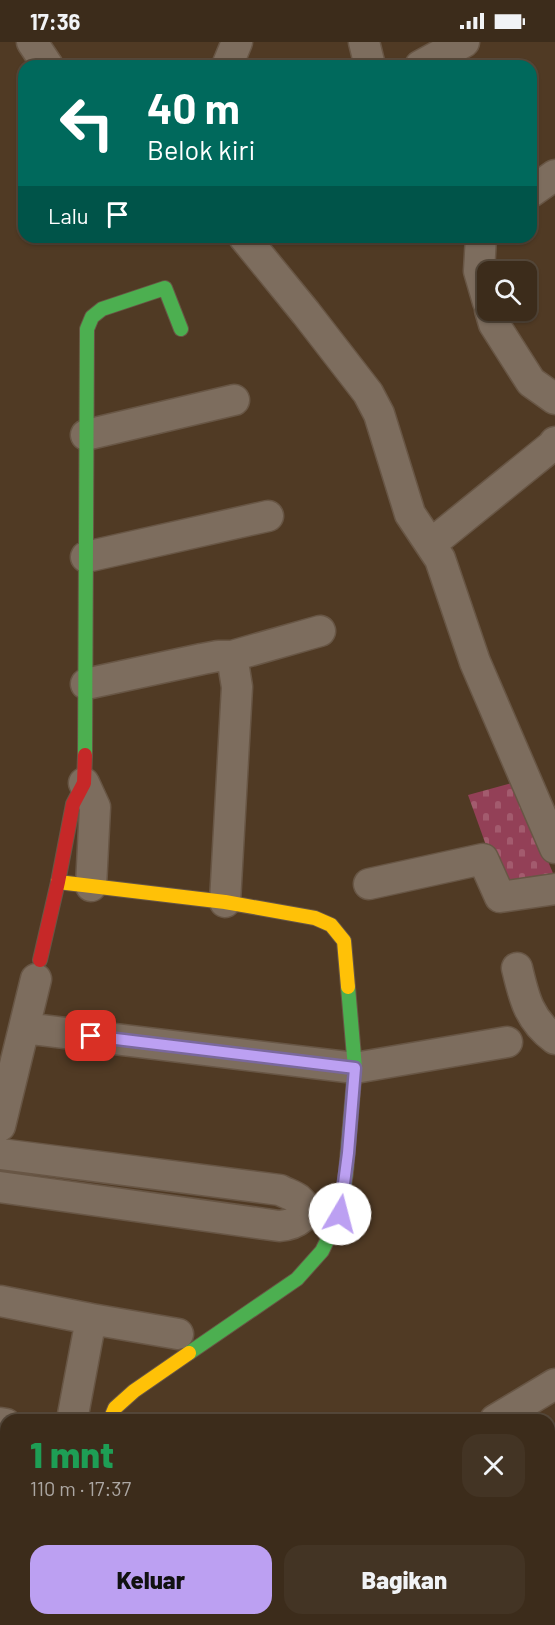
<!DOCTYPE html>
<html lang="id">
<head>
<meta charset="utf-8">
<style>
  body { margin:0; font-family:Barlow,sans-serif; background:#433424; color:#f1f3f6; height:100vh; display:flex; flex-direction:column; font-size:22px; white-space:nowrap }
  * { box-sizing:border-box; margin:0 }
  p { font-size:20px; color:#aca7a3 }
  .icon { flex:none; width:33px; height:33px; fill:none; stroke:currentColor; stroke-width:2; stroke-linecap:round; stroke-linejoin:round }
  .map { position:relative; flex:1; overflow:hidden }
  .panel { position:absolute; left:0px; top:1372px; width:555px; height:212px; display:flex; flex-direction:column; background:#3c2c1b; border-radius:18px 18px 0 0; box-shadow:0 2px 4px #0004,0 0 0 2px #55483a }
  .panel>* { flex:none }
  .banner { position:absolute; left:18px; top:18px; width:519px; height:183px; border-radius:18px; box-shadow:0 2px 4px #0004,0 0 0 2px #55483a; background:#00695c; color:#fff; overflow:hidden }
  .fabs { position:absolute; left:477px; top:219px; display:grid; gap:12px }
  .fabs a { display:grid; place-items:center; width:60px; height:60px; border-radius:12px; background:#3c2c1b; box-shadow:0 2px 4px #0004,0 0 0 2px #55483a; font-size:30px }
  .pin { position:absolute; display:grid; place-items:center; width:51px; height:51px; color:#fff; margin:-26px; border-radius:12px; box-shadow:0 3px 9px #0006 }
  .me { position:absolute; width:66px; margin:-33px; rotate:8deg; stroke-linejoin:round; filter:drop-shadow(0 0 4px #0008) }
  .turn { display:flex; align-items:center; gap:21px; height:126px; padding:0 30px; font-size:27px }
  .turn .icon { width:78px; height:78px; stroke-width:2.5 }
  .turn b { display:block; font-size:42px; line-height:51px }
  .then { display:flex; align-items:center; height:57px; padding:0 30px; background:#0003; gap:12px; font-size:22px }
  .round { display:grid; place-items:center; flex:none; width:63px; height:63px; border-radius:18px; background:#433424 }
  .head { display:flex; align-items:center; justify-content:space-between; height:102px; padding:0 30px }
  h1 { font-size:36px; font-weight:800; line-height:45px; color:#1e9e55 }
  .button { display:flex; gap:12px; margin-top:auto; padding:12px 30px }
  .button a { flex:1; height:69px; border-radius:18px; background:#bca0f2; color:#111; font-size:24px; font-weight:800; line-height:69px; text-align:center }
  .button a+a { background:#433424; color:#f1f3f6 }
  .status { display:flex; justify-content:space-between; align-items:center; height:42px; padding:0 30px; background:#3c2c1b; direction:ltr }
  .status svg { height:16px; fill:currentColor }
  .map>svg:first-child { display:block }
  .cemetery { fill:url(#cemetery-stones) }
  .lines { fill:none; stroke-linecap:round; stroke-linejoin:round }
  .street-casing { stroke:#685645; stroke-width:33 }
  .fast-casing { stroke:#685645; stroke-width:16 }
  .slow-casing { stroke:#685645; stroke-width:16 }
  .jam-casing { stroke:#685645; stroke-width:16 }
  .street { stroke:#7d6d5e; stroke-width:30 }
  .fast { stroke:#4caf50; stroke-width:14 }
  .slow { stroke:#ffc107; stroke-width:14 }
  .jam { stroke:#c62828; stroke-width:14 }
  .route-casing { stroke:#7a689d; stroke-width:15 }
  .route { stroke:#bca0f2; stroke-width:10 }
</style>
</head>
<body>
<div class="status"><b>17:36</b><svg viewBox="0 0 49 12"><path d="M0 12V9h3v3zM5 12V6h3v6zM10 12V3h3v9zM15 12V0h3v12zM26 1h20v11H26zM47 4h2v5h-2z"/></svg></div>
<div class="map">
<svg width="555" height="1583" viewBox="0 0 555 1583">
  <defs>
    <pattern id="cemetery-stones" width="16" height="16" patternUnits="userSpaceOnUse" patternTransform="scale(1.5)"><rect width="16" height="16" fill="#934057"/><path d="M2 7V4a2 2 0 0 1 4 0v3zM10 15v-3a2 2 0 0 1 4 0v3z" fill="#a35b6e"/></pattern>
  </defs>
  <rect width="100%" height="100%" fill="#503a24"/>
  <!-- cemetery -->
  <path class="cemetery" d="M 515,740 L 555,836 L 502,848 L 468,753 Z"/>
  <g class="lines">
    <!-- street casing -->
    <g class="street-casing">
      <path id="street" d="M 32,0 L 48,24
        M 364,0 L 370,24
        M 227,24 L 237,0
        M 420,24 L 464,0
        M 531,150 L 555,133
        M 244,195 L 306,271 L 368,351 L 379,372 L 410,472 L 440,517 L 475,620 L 555,806
        M 481,195 L 479,229 L 488,260
        M 490,268 L 494,282 L 531,340 L 555,357
        M 86,393 L 234,358
        M 431,502 L 552,404 L 555,400
        M 86,515 L 268,474
        M 232,614 L 320,589
        M 86,642 L 202,617 L 218,614 L 232,614 L 237,645 L 225,860
        M 84,741 L 95,765 L 91,844
        M 369,842 L 483,817 L 500,855 L 555,847
        M 517,926 C 524,956 529,978 555,997
        M 24,986 L 355,1026 L 507,1000
        M 0,1084 L 36,937
        M 0,1112 L 280,1148 C 285,1151 293,1153 298,1157 C 317,1173 293,1183 279,1184 L 0,1145
        M 0,1259 L 91,1277
        M 72,1378 L 91,1277 L 178,1292
        M 495,1378 L 555,1342
        M 0,1381 L 6,1382
        M 0,1493 L 6,1490
        M 213,1578 L 215,1583
        M 77,1583 L 86,1578"/>
    </g>
    <!-- fast casing -->
    <g class="fast-casing">
      <path id="fast" d="M 85,713 L 87,287 L 92,275 L 102,267 L 165,246 L 181,287
        M 189,1311 L 297,1237 L 322,1209 L 340,1172 L 346,1130 L 355,1026 L 348,945"/>
    </g>
    <!-- slow casing -->
    <g class="slow-casing">
      <path id="slow" d="M 58,840 L 225,860 L 315,876 L 331,883 L 344,899 L 348,945
        M 110,1378 L 115,1366 L 134,1349 L 189,1311"/>
    </g>
    <!-- jam casing -->
    <g class="jam-casing">
      <path id="jam" d="M 40,918 L 58,840 L 73,762 L 84,741 L 85,713"/>
    </g>
    <!-- street -->
    <use href="#street" class="street"/>
    <!-- fast -->
    <use href="#fast" class="fast"/>
    <!-- slow -->
    <use href="#slow" class="slow"/>
    <!-- jam -->
    <use href="#jam" class="jam"/>
  </g>
  <g class="lines">
    <!-- route casing -->
    <g class="route-casing">
      <path id="route" d="M 91,994 L 355,1026 L 348,1111 L 340,1172"/>
    </g>
    <!-- route -->
    <use href="#route" class="route"/>
  </g>
</svg>
<div class="fabs">
<a><svg class="icon" aria-label="search" viewBox="0 0 24 24"><circle cx="10" cy="10" r="6"/><path d="M15 15l6 6"/></svg></a>
</div>
<div class="pin" style="left:91px;top:994px;background:#d93025"><svg class="icon" aria-label="arrive" viewBox="0 0 24 24"><path d="M6 21V4h12l-3 4 3 4H6"/></svg></div>
<svg class="me" style="left:340px;top:1172px" viewBox="-20 -20 40 40"><circle r="19" fill="#fff"/><path d="M0-13L10 11 0 6-10 11z" fill="#bca0f2"/></svg>
<div class="banner">
<div class="turn"><svg class="icon" aria-label="left" viewBox="0 0 24 24"><path d="M17 20v-9H6M10 6l-5 5 5 5"/></svg><div><b>40 m</b>Belok kiri</div></div>
<div class="then">Lalu<svg class="icon" aria-label="arrive" viewBox="0 0 24 24"><path d="M6 21V4h12l-3 4 3 4H6"/></svg></div>
</div>
<section class="panel">
<div class="head"><div><h1>1 mnt</h1><p>110 m · 17:37</p></div><a class="round"><svg class="icon" aria-label="close" viewBox="0 0 24 24"><path d="M6 6l12 12M18 6L6 18"/></svg></a></div>
<div class="button"><a>Keluar</a><a>Bagikan</a></div>
</section>
</div>
</body>
</html>
